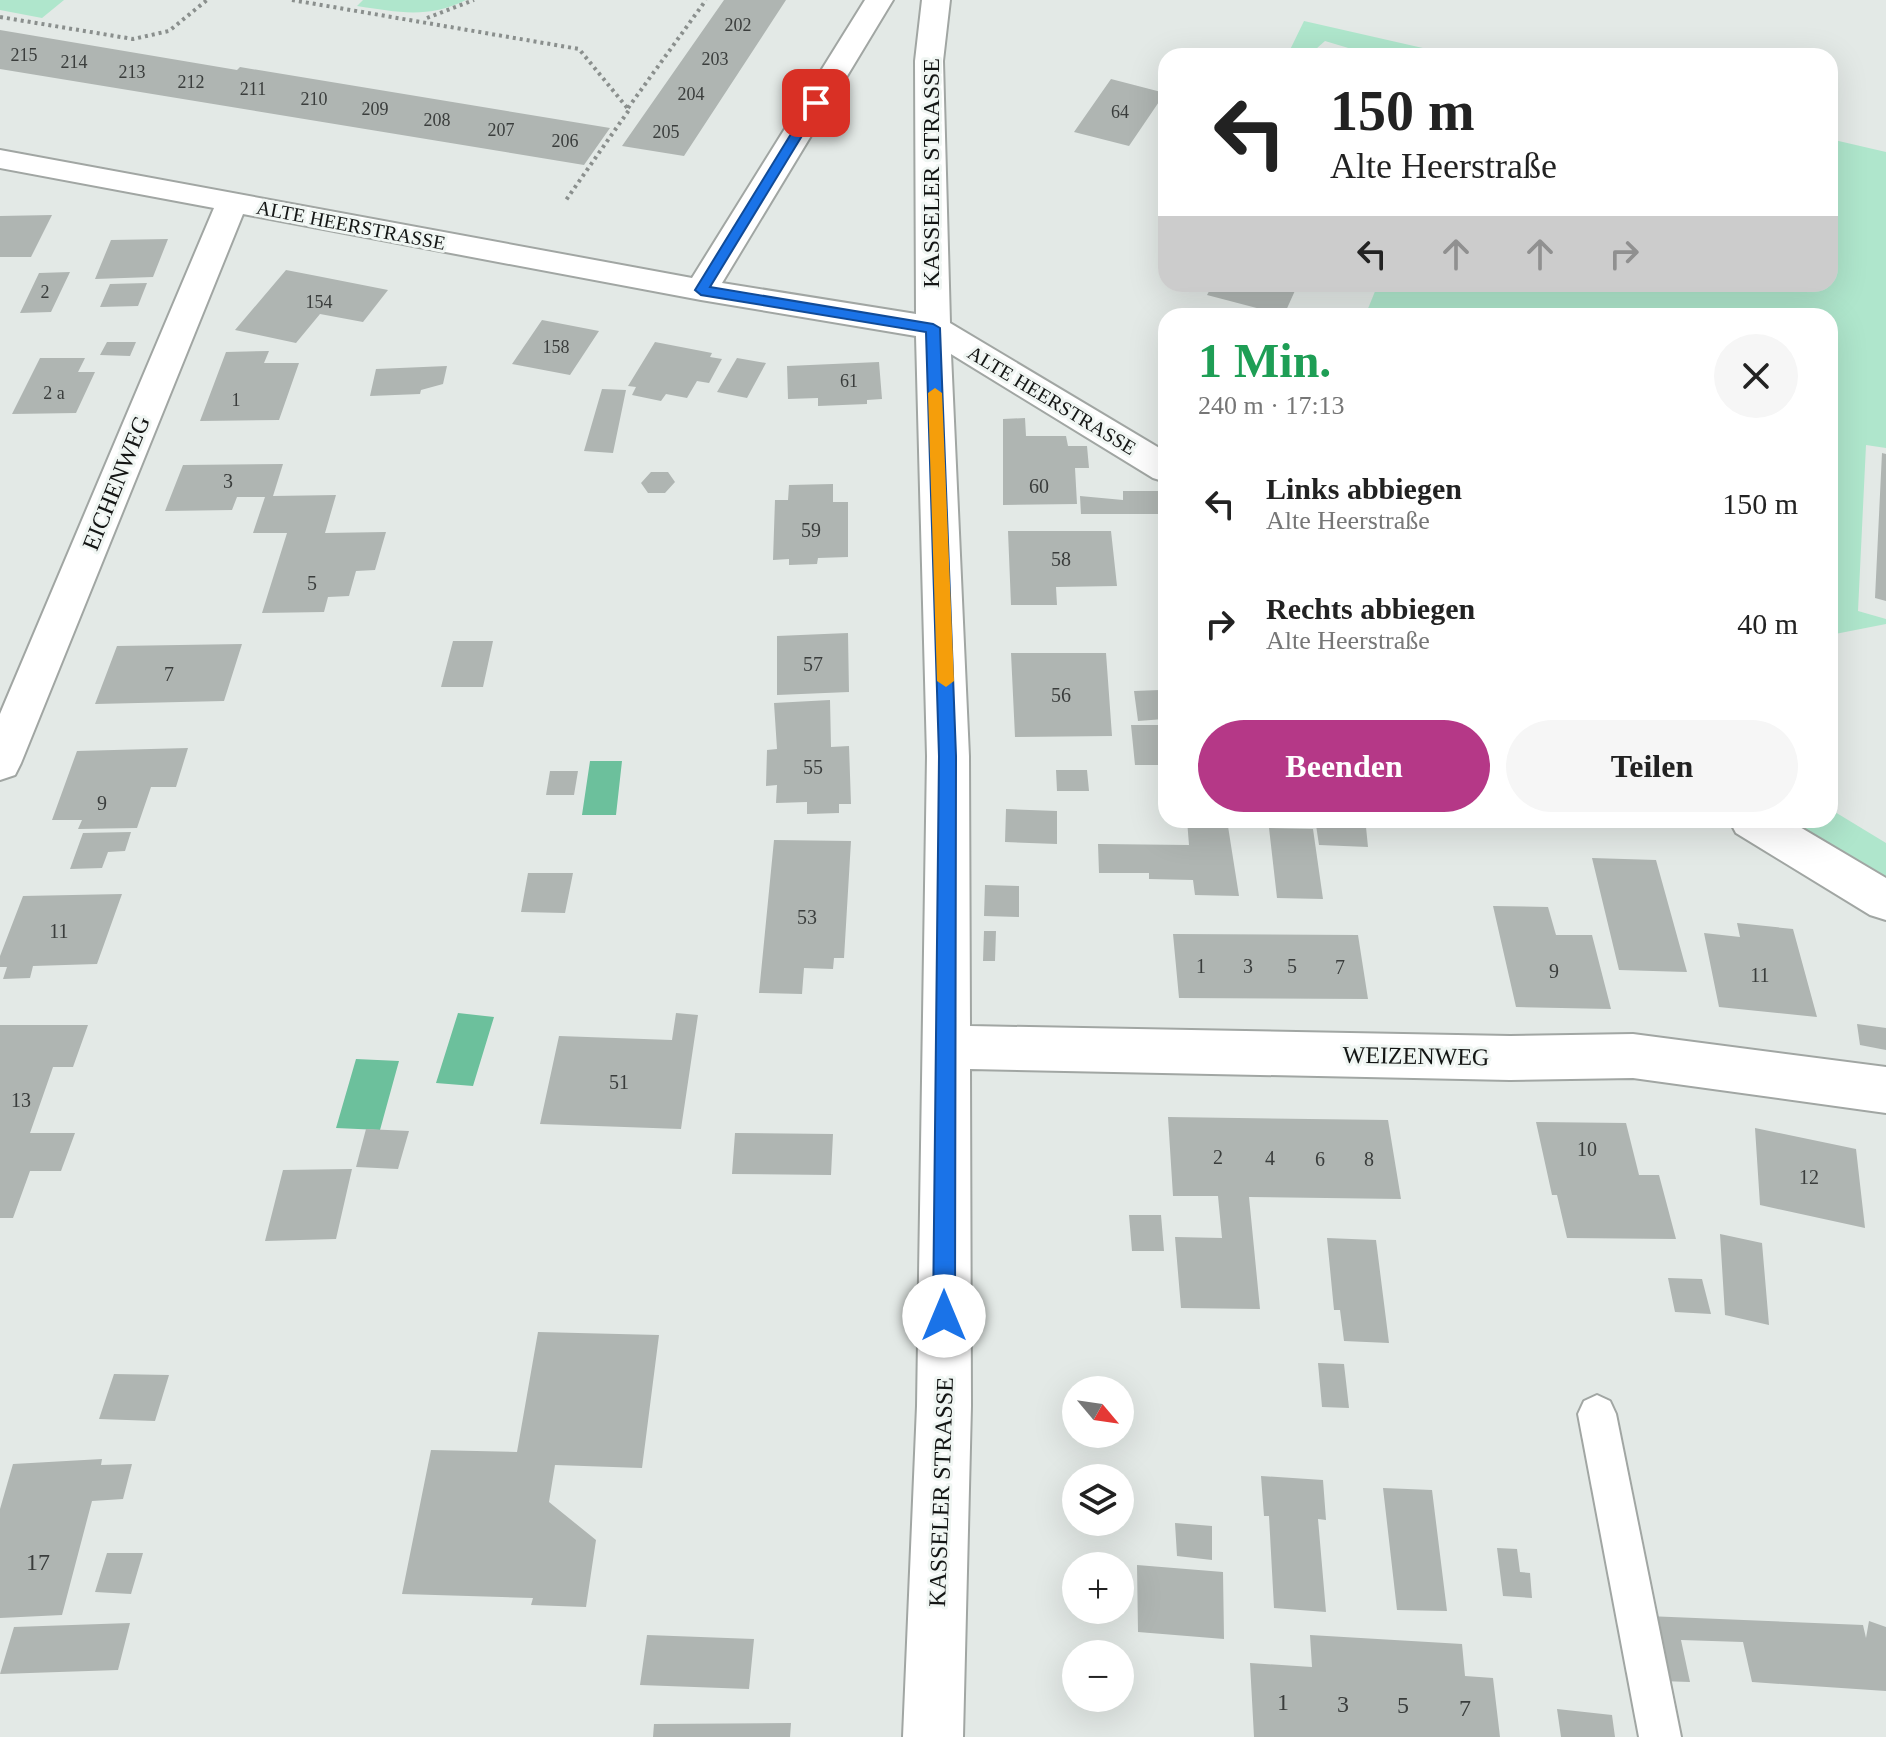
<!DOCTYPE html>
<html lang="de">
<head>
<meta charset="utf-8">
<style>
  body { margin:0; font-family:Georgia,serif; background:#f6f6f6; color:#222; height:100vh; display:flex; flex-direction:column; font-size:30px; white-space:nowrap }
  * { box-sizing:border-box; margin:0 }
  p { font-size:26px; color:#767676 }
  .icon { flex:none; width:44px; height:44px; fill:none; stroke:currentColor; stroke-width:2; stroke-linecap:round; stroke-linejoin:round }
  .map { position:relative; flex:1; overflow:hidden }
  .side { position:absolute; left:1158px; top:308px; width:680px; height:520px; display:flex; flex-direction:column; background:#fff; border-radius:24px; box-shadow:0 8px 32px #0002 }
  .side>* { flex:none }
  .guide { position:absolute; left:1158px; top:48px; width:680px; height:244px; border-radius:24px; box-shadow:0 8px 32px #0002; background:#fff; color:#222; overflow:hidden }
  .needle { width:52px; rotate:119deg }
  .fabs { position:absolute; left:1062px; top:1376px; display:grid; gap:16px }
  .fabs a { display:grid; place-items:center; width:72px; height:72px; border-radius:50%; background:#fff; box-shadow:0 8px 32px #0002; font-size:40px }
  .pin { position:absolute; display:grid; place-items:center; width:68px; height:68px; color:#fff; margin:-34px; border-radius:16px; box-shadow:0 4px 12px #0006 }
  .me { position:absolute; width:88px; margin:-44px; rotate:0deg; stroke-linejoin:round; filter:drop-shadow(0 0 6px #0008) }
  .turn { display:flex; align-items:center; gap:28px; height:168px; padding:0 40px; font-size:36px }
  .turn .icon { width:104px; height:104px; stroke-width:2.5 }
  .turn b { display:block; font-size:56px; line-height:68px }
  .lanes { display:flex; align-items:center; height:76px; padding:0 40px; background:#0003; justify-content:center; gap:40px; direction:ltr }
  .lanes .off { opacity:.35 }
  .round { display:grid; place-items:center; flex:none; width:84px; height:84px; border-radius:42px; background:#f6f6f6 }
  .summary { display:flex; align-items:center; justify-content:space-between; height:136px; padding:0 40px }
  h1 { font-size:48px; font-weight:700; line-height:60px; color:#1e9e55 }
  .primary-button { display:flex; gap:16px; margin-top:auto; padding:16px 40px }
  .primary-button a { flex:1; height:92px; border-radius:48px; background:#b53887; color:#fff; font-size:32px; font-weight:700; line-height:92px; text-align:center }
  .primary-button a+a { background:#f6f6f6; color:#222 }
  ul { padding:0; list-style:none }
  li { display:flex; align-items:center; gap:24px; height:120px; padding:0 40px }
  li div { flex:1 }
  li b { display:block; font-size:30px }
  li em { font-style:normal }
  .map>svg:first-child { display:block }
  .green { fill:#afe6cc }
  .water { fill:#6cc09c }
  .building { fill:#afb5b2 }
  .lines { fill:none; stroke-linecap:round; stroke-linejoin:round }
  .lane-casing { stroke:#a1a6a3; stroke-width:4 }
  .street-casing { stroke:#a1a6a3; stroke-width:4 }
  .path { stroke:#8a8f8d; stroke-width:4; stroke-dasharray:3 4; stroke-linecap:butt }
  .lane { fill:#fff; fill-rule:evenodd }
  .street { fill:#fff; fill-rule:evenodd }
  .route { fill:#1a73e8; stroke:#114b97; stroke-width:2 }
  .slow { fill:#f59e0b }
  .labels { text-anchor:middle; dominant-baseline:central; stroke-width:6; stroke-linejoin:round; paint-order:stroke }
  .far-number-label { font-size:18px; fill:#3a3d3c }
  .far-street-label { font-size:20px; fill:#131514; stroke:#f0f6f3 }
  .number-label { font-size:20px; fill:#3a3d3c }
  .street-label { font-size:24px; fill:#131514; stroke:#f0f6f3 }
  .near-number-label { font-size:24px; fill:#3a3d3c }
</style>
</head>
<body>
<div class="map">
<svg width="1886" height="1737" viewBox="0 0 1886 1737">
  <rect width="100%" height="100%" fill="#e3e9e6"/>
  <!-- green -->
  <path class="green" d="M 0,0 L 64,0 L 42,18 L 0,10 Z
    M 363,0 L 466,0 C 428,19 397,12 357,6 Z
    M 1304,21 L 1458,56 L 1375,56 L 1325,41 L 1308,56 L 1287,56 Z
    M 1830,139 L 1886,152 L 1886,448 L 1866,445 L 1858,611 L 1886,619 L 1886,624 L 1830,635 L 1830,316 L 1365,316 L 1378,284 L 1830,284 Z
    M 1830,809 L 1886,843 L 1886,878 L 1790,820 L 1830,820 Z"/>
  <!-- water -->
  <path class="water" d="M 590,761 L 622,761 L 616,815 L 582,815 Z
    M 458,1013 L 494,1017 L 473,1086 L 436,1083 Z
    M 356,1059 L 399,1061 L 380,1130 L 336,1128 Z"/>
  <!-- building -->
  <path class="building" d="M 724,0 L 786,0 L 684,156 L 622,146 Z
    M 0,30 L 237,70 L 240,67 L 610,128 L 584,165 L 0,69 Z
    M 1111,79 L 1165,93 L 1129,146 L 1074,132 Z
    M 52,215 L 31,257 L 0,257 L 0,216 Z
    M 168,239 L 153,277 L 95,279 L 111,240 Z
    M 286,270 L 317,276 L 388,290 L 363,322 L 320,314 L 296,343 L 235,330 Z
    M 70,272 L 51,312 L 20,313 L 39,273 Z
    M 147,283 L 138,306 L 100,307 L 110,284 Z
    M 1213,284 L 1298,284 L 1284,315 L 1207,295 Z
    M 542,320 L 599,331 L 570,375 L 512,364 Z
    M 107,342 L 136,342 L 130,356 L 100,355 Z
    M 655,342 L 712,353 L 710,357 L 722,359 L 709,383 L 697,381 L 687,398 L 666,394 L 661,401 L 632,395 L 636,387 L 628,386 Z
    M 269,351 L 264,363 L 299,363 L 279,420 L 200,421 L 226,352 Z
    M 40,358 L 85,358 L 78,372 L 95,372 L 76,413 L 12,414 Z
    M 737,358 L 766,363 L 747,398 L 717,392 Z
    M 879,362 L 882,399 L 867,400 L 867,404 L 818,406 L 818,398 L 788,399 L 787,366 Z
    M 447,366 L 443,384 L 421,390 L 420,394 L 370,396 L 376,369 Z
    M 602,389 L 626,390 L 613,453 L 584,451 Z
    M 1025,418 L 1026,436 L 1066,436 L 1068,446 L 1087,446 L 1089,468 L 1075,468 L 1077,504 L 1003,505 L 1003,419 Z
    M 1882,453 L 1886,454 L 1886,601 L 1875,598 Z
    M 283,464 L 273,496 L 336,495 L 325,533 L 386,532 L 375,570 L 356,571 L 349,596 L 328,597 L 324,612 L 262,613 L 287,533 L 253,533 L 265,497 L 237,497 L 232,510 L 165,511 L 183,465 Z
    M 651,472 L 668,472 L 675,482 L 665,493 L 648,493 L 641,483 Z
    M 833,484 L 833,502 L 848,502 L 848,557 L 818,558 L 817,564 L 789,565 L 789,559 L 773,560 L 775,500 L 788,500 L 789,485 Z
    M 1123,491 L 1159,491 L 1162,514 L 1081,514 L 1080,496 L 1123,500 Z
    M 1008,531 L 1111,531 L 1117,586 L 1056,587 L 1057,605 L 1011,605 Z
    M 848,633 L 849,692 L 777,695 L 777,636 Z
    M 453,641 L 493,641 L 483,687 L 441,687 Z
    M 242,644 L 224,701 L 95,704 L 117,646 Z
    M 1011,653 L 1106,653 L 1112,736 L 1015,737 Z
    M 1160,690 L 1164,719 L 1138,721 L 1134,691 Z
    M 830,700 L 831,747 L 849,746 L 851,804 L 839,804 L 839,813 L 807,814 L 807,802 L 776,803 L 777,785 L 766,786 L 767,750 L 777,749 L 774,703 Z
    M 1131,725 L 1166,725 L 1166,765 L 1135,765 Z
    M 188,748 L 176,787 L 151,787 L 137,828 L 78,829 L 82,820 L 52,820 L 77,751 Z
    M 1056,770 L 1087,770 L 1089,791 L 1057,791 Z
    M 550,771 L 578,771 L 574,795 L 546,795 Z
    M 1006,809 L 1057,811 L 1057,844 L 1005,842 Z
    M 1187,820 L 1227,820 L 1239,896 L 1195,895 L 1193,880 L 1149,879 L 1149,873 L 1099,873 L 1098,844 L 1189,845 Z
    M 1316,825 L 1366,827 L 1368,847 L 1319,845 Z
    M 1269,828 L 1313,829 L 1323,899 L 1277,898 Z
    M 131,832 L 125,851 L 108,852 L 102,868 L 70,869 L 83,833 Z
    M 774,840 L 851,841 L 844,958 L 834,958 L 833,969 L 804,968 L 802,994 L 759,993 Z
    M 1592,858 L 1656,860 L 1687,972 L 1619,970 Z
    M 528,873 L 573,873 L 565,913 L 521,912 Z
    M 985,885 L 1019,886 L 1019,917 L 984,916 Z
    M 122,894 L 97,964 L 33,966 L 30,978 L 3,979 L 7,967 L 0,967 L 0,956 L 23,896 Z
    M 1493,906 L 1548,907 L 1556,935 L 1592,935 L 1611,1009 L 1516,1007 Z
    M 1737,923 L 1793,929 L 1817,1017 L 1719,1007 L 1704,933 L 1740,937 Z
    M 984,931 L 996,931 L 995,961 L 983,961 Z
    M 1173,934 L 1358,935 L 1368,999 L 1179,998 Z
    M 676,1013 L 698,1015 L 681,1129 L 540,1124 L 559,1036 L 672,1040 Z
    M 1857,1024 L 1886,1028 L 1886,1050 L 1860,1045 Z
    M 0,1025 L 88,1025 L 73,1067 L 53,1067 L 30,1133 L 75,1133 L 61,1171 L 30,1171 L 13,1218 L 0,1218 Z
    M 1168,1117 L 1388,1120 L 1401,1199 L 1249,1197 L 1260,1309 L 1181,1308 L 1175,1237 L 1222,1238 L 1218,1196 L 1173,1196 Z
    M 1536,1122 L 1626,1123 L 1639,1175 L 1659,1175 L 1676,1239 L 1567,1238 L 1557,1195 L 1552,1195 Z
    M 1755,1128 L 1856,1149 L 1865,1228 L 1760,1205 Z
    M 366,1129 L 409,1131 L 398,1169 L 356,1167 Z
    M 735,1133 L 833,1134 L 831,1175 L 732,1174 Z
    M 352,1169 L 336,1239 L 265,1241 L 283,1170 Z
    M 1129,1215 L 1161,1215 L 1164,1251 L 1132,1251 Z
    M 1720,1234 L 1762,1243 L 1769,1325 L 1725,1315 Z
    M 1327,1238 L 1376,1240 L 1389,1343 L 1344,1341 L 1340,1310 L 1334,1310 Z
    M 1668,1278 L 1702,1279 L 1711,1314 L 1675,1312 Z
    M 538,1332 L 659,1335 L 642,1468 L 555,1465 L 549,1502 L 596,1540 L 586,1607 L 531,1605 L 533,1598 L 402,1594 L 431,1450 L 517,1452 Z
    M 1318,1363 L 1344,1364 L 1349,1408 L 1322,1407 Z
    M 114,1374 L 169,1375 L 155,1421 L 99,1419 Z
    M 102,1459 L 101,1465 L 132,1464 L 123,1499 L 92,1501 L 62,1615 L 0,1618 L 0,1509 L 13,1464 Z
    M 1261,1476 L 1323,1480 L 1326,1520 L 1318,1519 L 1326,1612 L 1274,1608 L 1269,1516 L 1264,1516 Z
    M 1383,1488 L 1432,1490 L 1447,1611 L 1397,1610 Z
    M 1175,1523 L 1212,1526 L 1212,1560 L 1177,1556 Z
    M 1497,1548 L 1517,1549 L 1520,1572 L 1530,1573 L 1532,1598 L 1503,1596 Z
    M 107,1553 L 143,1553 L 131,1594 L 95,1592 Z
    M 1137,1565 L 1223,1572 L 1224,1639 L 1138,1632 Z
    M 1647,1616 L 1863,1625 L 1866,1638 L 1869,1621 L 1886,1627 L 1886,1691 L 1752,1682 L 1743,1642 L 1681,1640 L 1690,1682 L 1661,1681 Z
    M 130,1623 L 118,1670 L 0,1674 L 14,1627 Z
    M 647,1635 L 754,1639 L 749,1689 L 640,1685 Z
    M 1310,1635 L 1462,1644 L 1465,1676 L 1493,1678 L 1500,1737 L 1254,1737 L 1250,1663 L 1312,1667 Z
    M 1557,1709 L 1612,1715 L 1615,1737 L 1561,1737 Z
    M 791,1723 L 790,1737 L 653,1737 L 654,1724 Z"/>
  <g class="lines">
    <!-- lane casing -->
    <g class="lane-casing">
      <path id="lane" d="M 1597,1395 L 1610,1401 L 1616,1414 L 1681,1737 L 1639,1737 L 1578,1414 L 1584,1401 Z"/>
    </g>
    <!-- street casing -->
    <g class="street-casing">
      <path id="street" d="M 865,0 L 893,0 L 722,283 L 916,314 L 915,61 L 922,0 L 950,0 L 943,61 L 950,323 L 1166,452 L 1166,482 L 1153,478 L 951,354 L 969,756 L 970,1026 L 1510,1036 L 1633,1034 L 1886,1067 L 1886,1113 L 1633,1078 L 1510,1080 L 970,1069 L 971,1406 L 963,1737 L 903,1737 L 917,1406 L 927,756 L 916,336 L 701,300 L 243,214 L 21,763 L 15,775 L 0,780 L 0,714 L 214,208 L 0,168 L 0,150 L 692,278 Z
        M 1729,820 L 1788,820 L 1886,878 L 1886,920 L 1870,915 L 1736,833 Z"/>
    </g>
    <!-- path -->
    <path class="path" d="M 292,0 L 579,49 L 629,110 L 566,200
      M 0,17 L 133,39 L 169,31 L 207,0
      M 427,18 L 474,0
      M 628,108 L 706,0"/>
    <!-- lane -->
    <use href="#lane" class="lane"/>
    <!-- street -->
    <use href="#street" class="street"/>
  </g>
  <!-- route -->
  <path class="route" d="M 816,100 L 822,103 L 710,287 L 933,324 L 940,328 L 956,756 L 955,1316 L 952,1324 L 944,1327 L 936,1324 L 933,1316 L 939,756 L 926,332 L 701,295 L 695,290 L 810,103 Z"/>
  <!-- slow -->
  <path class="slow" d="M 935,388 L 942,393 L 954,681 L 946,687 L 937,681 L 928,393 Z"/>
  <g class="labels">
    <!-- far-number labels -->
    <g class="far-number-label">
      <text x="738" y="25">202</text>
      <text x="24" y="55">215</text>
      <text x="715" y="59">203</text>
      <text x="74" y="62">214</text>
      <text x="132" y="72">213</text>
      <text x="191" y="82">212</text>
      <text x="253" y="89">211</text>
      <text x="691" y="94">204</text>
      <text x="314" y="99">210</text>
      <text x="375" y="109">209</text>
      <text x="1120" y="112">64</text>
      <text x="437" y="120">208</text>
      <text x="501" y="130">207</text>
      <text x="666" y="132">205</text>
      <text x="565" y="141">206</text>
      <text x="45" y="292">2</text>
      <text x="319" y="302">154</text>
      <text x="556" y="347">158</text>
      <text x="849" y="381">61</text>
      <text x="54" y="393">2 a</text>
      <text x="236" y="400">1</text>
    </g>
    <!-- far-street labels -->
    <g class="far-street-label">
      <text transform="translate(351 225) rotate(11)">ALTE HEERSTRASSE</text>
      <text transform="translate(1052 400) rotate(31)">ALTE HEERSTRASSE</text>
    </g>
    <!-- number labels -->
    <g class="number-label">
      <text x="228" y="481">3</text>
      <text x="1039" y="486">60</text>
      <text x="811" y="530">59</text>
      <text x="1061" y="559">58</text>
      <text x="312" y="583">5</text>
      <text x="813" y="664">57</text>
      <text x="169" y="674">7</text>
      <text x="1061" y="695">56</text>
      <text x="813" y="767">55</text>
      <text x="102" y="803">9</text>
      <text x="807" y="917">53</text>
      <text x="59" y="931">11</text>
      <text x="1201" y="966">1</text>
      <text x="1248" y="966">3</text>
      <text x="1292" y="966">5</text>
      <text x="1340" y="967">7</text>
      <text x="1554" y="971">9</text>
      <text x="1760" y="975">11</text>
      <text x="619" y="1082">51</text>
      <text x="21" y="1100">13</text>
      <text x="1587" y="1149">10</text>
      <text x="1218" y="1157">2</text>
      <text x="1270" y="1158">4</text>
      <text x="1320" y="1159">6</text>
      <text x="1369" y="1159">8</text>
      <text x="1809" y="1177">12</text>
    </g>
    <!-- street labels -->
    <g class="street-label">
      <text transform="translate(931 173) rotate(-90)">KASSELER STRASSE</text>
      <text transform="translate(116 483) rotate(-68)">EICHENWEG</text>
      <text transform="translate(1416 1056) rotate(1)">WEIZENWEG</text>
      <text transform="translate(941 1492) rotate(-88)">KASSELER STRASSE</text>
    </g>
    <!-- near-number labels -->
    <g class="near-number-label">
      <text x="38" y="1562">17</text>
      <text x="1283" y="1702">1</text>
      <text x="1343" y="1704">3</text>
      <text x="1403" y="1705">5</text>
      <text x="1465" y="1708">7</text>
    </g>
  </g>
</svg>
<div class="fabs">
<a><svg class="needle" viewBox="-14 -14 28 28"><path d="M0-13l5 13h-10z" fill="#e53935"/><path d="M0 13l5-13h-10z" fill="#767676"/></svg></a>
<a><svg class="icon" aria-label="layers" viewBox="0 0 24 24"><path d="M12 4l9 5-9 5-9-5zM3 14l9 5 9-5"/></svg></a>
<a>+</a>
<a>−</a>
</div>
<div class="pin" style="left:816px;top:103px;background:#d93025"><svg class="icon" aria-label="arrive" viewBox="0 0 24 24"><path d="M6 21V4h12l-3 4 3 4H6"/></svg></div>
<svg class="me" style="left:944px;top:1316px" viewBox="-20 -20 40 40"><circle r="19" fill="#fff"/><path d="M0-13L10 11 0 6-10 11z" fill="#1a73e8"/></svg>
<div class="guide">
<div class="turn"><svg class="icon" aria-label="left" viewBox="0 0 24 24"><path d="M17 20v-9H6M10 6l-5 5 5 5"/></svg><div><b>150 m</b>Alte Heerstraße</div></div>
<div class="lanes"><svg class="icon" aria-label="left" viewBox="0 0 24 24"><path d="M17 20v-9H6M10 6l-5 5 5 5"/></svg><svg class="icon off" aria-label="ahead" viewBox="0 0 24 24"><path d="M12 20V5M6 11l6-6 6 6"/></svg><svg class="icon off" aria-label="ahead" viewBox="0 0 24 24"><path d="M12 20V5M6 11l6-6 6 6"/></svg><svg class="icon off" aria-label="right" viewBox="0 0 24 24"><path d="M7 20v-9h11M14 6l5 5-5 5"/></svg></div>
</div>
<section class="side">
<div class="summary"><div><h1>1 Min.</h1><p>240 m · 17:13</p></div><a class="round"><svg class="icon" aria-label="close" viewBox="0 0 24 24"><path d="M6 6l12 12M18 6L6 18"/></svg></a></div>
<ul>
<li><svg class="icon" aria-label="left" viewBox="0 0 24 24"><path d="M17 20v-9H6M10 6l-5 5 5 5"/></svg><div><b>Links abbiegen</b><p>Alte Heerstraße</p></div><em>150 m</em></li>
<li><svg class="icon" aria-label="right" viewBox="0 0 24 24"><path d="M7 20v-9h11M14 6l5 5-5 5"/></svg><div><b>Rechts abbiegen</b><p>Alte Heerstraße</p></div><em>40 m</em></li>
</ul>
<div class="primary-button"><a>Beenden</a><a>Teilen</a></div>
</section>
</div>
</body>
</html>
